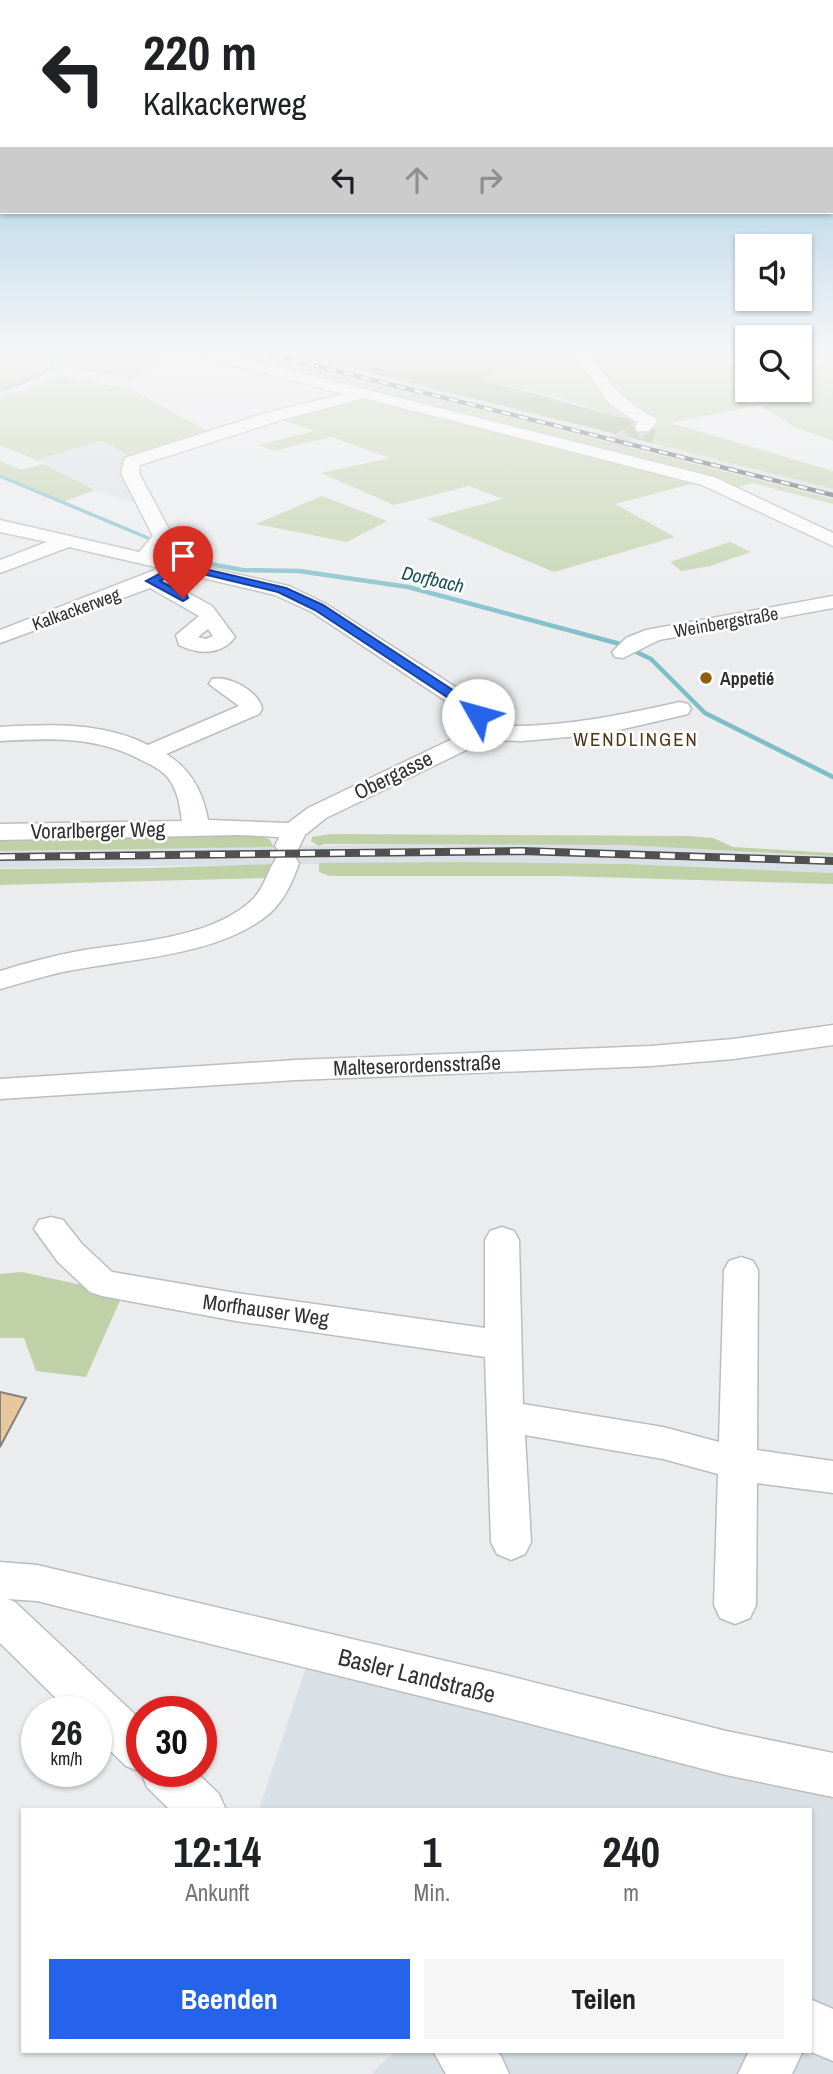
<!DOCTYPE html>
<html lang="de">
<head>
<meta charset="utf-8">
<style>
  body { margin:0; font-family:"Archivo Narrow",sans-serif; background:#f6f6f6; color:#202124; height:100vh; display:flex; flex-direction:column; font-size:26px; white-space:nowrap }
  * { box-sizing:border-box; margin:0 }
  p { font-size:23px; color:#757577 }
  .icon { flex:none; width:38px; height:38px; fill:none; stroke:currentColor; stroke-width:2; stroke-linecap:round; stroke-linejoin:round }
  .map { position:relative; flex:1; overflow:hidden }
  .sheet { position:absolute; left:21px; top:1808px; width:791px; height:245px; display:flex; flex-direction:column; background:#fff; border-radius:0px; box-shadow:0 2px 5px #0004 }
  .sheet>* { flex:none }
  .guide { position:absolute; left:0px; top:0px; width:833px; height:214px; box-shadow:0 2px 5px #0004; background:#fff; color:#202124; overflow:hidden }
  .controls { position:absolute; left:735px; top:234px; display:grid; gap:14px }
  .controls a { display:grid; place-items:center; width:77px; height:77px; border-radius:0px; background:#fff; box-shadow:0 2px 5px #0004; font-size:35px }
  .speed { position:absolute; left:21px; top:1696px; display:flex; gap:14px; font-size:35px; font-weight:700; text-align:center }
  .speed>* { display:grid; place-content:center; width:91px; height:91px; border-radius:50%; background:#fff; box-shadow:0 2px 5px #0004; line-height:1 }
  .speed small { font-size:18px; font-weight:400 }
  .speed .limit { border:10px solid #d22; background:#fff; color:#111 }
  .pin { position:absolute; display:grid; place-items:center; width:60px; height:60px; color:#fff; margin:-72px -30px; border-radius:50% 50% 50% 0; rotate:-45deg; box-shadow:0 0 7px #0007 }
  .pin .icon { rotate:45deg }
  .me { position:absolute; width:77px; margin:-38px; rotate:308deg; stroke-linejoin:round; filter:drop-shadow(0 0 5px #0008) }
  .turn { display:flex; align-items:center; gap:24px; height:147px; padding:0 28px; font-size:32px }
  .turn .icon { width:91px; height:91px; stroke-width:2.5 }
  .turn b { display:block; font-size:49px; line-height:60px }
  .lanes { display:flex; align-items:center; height:66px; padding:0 28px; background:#0003; justify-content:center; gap:35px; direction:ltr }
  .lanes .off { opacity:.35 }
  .eta { display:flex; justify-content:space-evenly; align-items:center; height:119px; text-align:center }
  .eta b { font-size:42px; font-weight:700; line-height:49px }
  .primary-button { display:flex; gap:14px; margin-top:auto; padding:14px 28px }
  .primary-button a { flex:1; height:80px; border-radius:0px; background:#2563eb; color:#fff; font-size:28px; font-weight:700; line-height:80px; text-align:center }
  .primary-button a+a { background:#f6f6f6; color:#202124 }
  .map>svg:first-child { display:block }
  .built { fill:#d9e1e7 }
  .green { fill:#c0d1a8 }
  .forest { fill:#9caf81 }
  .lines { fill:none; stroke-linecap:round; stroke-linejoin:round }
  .stream-far1 { stroke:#7ebec9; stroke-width:3.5 }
  .stream { stroke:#7ebec9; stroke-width:4.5 }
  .building { fill:#e7c89d; stroke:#838281; stroke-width:2 }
  .minor-tunnel { stroke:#c6c7c8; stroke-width:18; stroke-dasharray:18 9; stroke-linecap:butt }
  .minor-casing { stroke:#bbbdbe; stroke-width:3 }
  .minor { fill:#fff; fill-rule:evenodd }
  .rail-far1-casing { stroke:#505051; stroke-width:4.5 }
  .rail-casing { stroke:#505051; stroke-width:8 }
  .rail-far1 { stroke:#fff; stroke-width:2.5; stroke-dasharray:9; stroke-linecap:butt }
  .rail { stroke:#fff; stroke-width:5; stroke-dasharray:15; stroke-linecap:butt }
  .route { fill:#2563eb; stroke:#184099; stroke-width:2 }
  .poi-dot { fill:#8f600b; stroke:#fff; stroke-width:2.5 }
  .labels { text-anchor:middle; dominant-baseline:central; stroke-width:5; stroke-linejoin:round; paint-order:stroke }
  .far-street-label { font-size:18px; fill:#313132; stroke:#fff }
  .far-poi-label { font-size:18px; font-weight:bold; fill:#313132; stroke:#fff; text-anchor:start }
  .far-water-label { font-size:19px; font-style:italic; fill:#185058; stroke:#fff }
  .far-neighbourhood-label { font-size:19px; letter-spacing:2px; fill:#4f3715; stroke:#fff }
  .street-label { font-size:21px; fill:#313132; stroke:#fff }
  .near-street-label { font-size:24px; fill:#313132; stroke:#fff }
</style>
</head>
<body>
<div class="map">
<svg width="833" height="2074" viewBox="0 0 833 2074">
  <rect width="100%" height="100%" fill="#ebecee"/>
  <!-- built -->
  <path class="built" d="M 248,351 L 281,351 L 652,443 L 833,489 L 833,499 Z
    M 102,441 L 134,459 L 145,506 L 95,490 L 36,460 Z
    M 483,843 L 622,845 L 833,856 L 833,873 L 628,864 L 462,862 L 0,868 L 0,851 Z
    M 308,1661 L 833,1786 L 833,2074 L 375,2074 L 372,2072 L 396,2051 L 810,2051 L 810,1810 L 259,1810 Z"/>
  <!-- green -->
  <path class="green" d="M 0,351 L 172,351 L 132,380 L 55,365 L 30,379 L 0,389 Z
    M 191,351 L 248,351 L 833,499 L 833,504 L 752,483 L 734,489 L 710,479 L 615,504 L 675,537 L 554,572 L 427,519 L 503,499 L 469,486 L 394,505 L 321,473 L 390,458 L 331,437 L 273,451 L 259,445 L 314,431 L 277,418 L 216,436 L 121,472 L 121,463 L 133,458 L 102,441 L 36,460 L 0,445 L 0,395 L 33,388 L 60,375 L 133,390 L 212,434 L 348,395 L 351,391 Z
    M 535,351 L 747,351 L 747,390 L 800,390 L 800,351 L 833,351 L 833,441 L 795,427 L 759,405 L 671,423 L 833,471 L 833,489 L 652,443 L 655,430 L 639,426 L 627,417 L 612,416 L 553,396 L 479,380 Z
    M 0,461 L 22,470 L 43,464 L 95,490 L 63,502 L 0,476 Z
    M 322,496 L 387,521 L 347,542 L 256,524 Z
    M 730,542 L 751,552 L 710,566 L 681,571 L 670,562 Z
    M 331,834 L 689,836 L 713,838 L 733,847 L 833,853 L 833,856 L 622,845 L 324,844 L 319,846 L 311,841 L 312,837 Z
    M 256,835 L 269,839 L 274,847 L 0,851 L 0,838 Z
    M 462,862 L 628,864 L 833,873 L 833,884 L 560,876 L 330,876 L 319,872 L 319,863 Z
    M 275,864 L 267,878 L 0,885 L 0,869 L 153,868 Z
    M 22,1272 L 123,1294 L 86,1377 L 36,1371 L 24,1338 L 0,1338 L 0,1274 Z"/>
  <!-- forest -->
  <path class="forest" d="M 281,351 L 534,351 L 480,380 C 524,390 566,402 609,415 C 618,417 627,417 636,420 L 639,426 L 656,430 L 652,443 Z"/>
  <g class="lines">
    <!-- stream-far1 -->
    <path class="stream-far1" d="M 53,363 L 73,351
      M 0,390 L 18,385 L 54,367
      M 0,476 L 179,551"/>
    <!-- stream -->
    <path class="stream" d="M 176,550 L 193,561 L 243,570 L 299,571 L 408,587 L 620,644 L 651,659 L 705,713 L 833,777"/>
  </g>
  <!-- building -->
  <path class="building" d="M 0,1392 L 26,1398 L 0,1447 Z"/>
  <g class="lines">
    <!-- minor-tunnel -->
    <path class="minor-tunnel" d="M 613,446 L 643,427"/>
    <!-- minor casing -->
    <g class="minor-casing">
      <path id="minor" d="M 189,351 L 212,351 L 714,477 L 833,533 L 833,546 L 702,485 L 364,398 L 281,420 L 140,465 L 139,473 L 173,537 L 157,556 L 289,586 L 326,604 L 468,695 L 484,709 L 494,726 C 558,728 618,716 680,702 L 688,704 L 691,709 L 688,714 L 602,734 L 522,741 L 487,740 L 326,818 L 305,835 L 297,851 L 288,854 L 279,851 L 275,846 L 279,837 L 239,835 L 0,840 L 0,824 L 182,821 C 180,807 178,791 169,779 C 163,771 152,765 143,761 C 98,736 50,738 0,741 L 0,727 C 50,724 103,722 148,745 L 239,706 L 209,684 L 212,679 C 229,675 260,692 262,709 L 259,714 L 166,754 C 191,769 203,792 208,820 L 288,823 L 308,808 L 471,730 L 468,719 L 452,705 L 312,612 L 275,595 L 181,573 L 166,581 L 212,606 L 235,637 C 222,655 198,655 179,645 L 176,635 L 199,616 L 150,588 L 0,643 L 0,630 L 160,568 L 69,547 L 0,573 L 0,560 L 47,542 L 0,532 L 0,520 L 139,552 L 153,536 L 121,473 L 125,458 L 269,412 L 344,394 L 191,354 ZM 208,629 L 213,636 L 206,639 L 198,637 Z
        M 571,351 L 586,351 C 609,381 620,400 655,418 L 657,422 L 649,431 L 637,431 L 635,427 L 638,423 L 610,404 Z
        M 833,596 L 833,608 L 659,640 L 623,658 L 615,657 L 612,652 L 626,638 L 646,630 Z
        M 286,855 L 295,857 L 299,863 C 293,881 284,901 269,914 C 221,954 138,958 79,969 C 52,973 26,982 0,989 L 0,971 C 26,963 52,956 79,951 C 132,942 212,939 253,899 C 265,887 267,871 277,857 Z
        M 833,1025 L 833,1045 L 733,1059 L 651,1066 L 296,1080 L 0,1099 L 0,1079 L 296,1060 L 651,1046 L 733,1039 Z
        M 51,1217 L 63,1220 L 82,1244 L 112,1272 L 236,1293 L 485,1328 L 485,1240 L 490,1231 L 502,1227 L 514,1231 L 519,1240 L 523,1404 L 663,1427 L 719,1442 L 724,1270 L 729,1261 L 741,1257 L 753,1261 L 758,1270 L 757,1450 L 833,1461 L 833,1493 L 757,1483 L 756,1605 L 750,1618 L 735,1624 L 720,1618 L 714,1605 L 718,1474 L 663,1459 L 525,1435 L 531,1542 L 525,1554 L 511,1560 L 497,1554 L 491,1542 L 485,1357 L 236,1321 L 102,1296 L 90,1292 L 58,1262 L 34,1229 L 39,1220 Z
        M 0,1562 L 37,1565 L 497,1673 L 726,1731 L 833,1753 L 833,1797 L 726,1775 L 497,1715 L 37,1601 L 8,1599 L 15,1602 L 142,1721 L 142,1771 L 195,1771 L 219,1794 L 226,1810 L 170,1810 L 147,1787 L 141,1772 L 126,1766 L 96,1737 L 96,1712 L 70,1712 L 0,1643 Z
        M 810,1999 L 833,2009 L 833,2061 L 809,2051 Z
        M 433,2051 L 496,2051 L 501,2056 L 509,2074 L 446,2074 Z
        M 749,2051 L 803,2051 L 792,2074 L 738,2074 Z"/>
    </g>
    <!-- minor -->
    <use href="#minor" class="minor"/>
    <!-- rail-far1 casing -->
    <g class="rail-far1-casing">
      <path id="rail-far1" d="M 257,351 L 833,495"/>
    </g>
    <!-- rail casing -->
    <g class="rail-casing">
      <path id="rail" d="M 0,857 L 521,851 L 833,861"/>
    </g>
    <!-- rail-far1 -->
    <use href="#rail-far1" class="rail-far1"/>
    <!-- rail -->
    <use href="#rail" class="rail"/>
  </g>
  <!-- sky -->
  <linearGradient id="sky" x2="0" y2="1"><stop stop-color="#7db8dc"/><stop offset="0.55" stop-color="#f6f6f7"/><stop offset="1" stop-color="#f6f6f7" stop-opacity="0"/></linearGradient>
  <rect width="833" height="641" fill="url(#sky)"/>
  <!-- route -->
  <path class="route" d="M 180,563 L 286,588 L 323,605 L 465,698 L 484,715 L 474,718 L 456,703 L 315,610 L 278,592 L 182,569 L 160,581 L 187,595 L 188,598 L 183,601 L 146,581 Z"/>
  <!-- markers -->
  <circle class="poi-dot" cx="706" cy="678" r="7"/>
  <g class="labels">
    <!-- far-street labels -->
    <g class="far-street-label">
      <text transform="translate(76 609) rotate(-20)">Kalkackerweg</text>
      <text transform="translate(726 622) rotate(-10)">Weinbergstraße</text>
    </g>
    <!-- far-poi labels -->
    <g class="far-poi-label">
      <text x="720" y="678">Appetié</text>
    </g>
    <!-- far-water labels -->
    <g class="far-water-label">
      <text transform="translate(433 579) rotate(13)">Dorfbach</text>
    </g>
    <!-- far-neighbourhood labels -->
    <g class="far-neighbourhood-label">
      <text x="636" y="739">WENDLINGEN</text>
    </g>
    <!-- street labels -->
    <g class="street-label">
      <text transform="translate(393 775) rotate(-26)">Obergasse</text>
      <text transform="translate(98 830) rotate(-1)">Vorarlberger Weg</text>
      <text transform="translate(417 1065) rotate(-2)">Malteserordensstraße</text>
      <text transform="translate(266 1310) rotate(8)">Morfhauser Weg</text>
    </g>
    <!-- near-street labels -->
    <g class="near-street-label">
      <text transform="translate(417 1675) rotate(14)">Basler Landstraße</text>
    </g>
  </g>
</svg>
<div class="controls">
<a><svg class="icon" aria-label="sound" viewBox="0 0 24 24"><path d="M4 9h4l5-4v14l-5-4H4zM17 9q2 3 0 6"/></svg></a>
<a><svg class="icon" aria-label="search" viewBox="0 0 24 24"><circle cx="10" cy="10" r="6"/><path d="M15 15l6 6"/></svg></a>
</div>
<div class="speed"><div>26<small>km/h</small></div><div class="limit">30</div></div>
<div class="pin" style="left:183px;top:598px;background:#d93025"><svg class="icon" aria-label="arrive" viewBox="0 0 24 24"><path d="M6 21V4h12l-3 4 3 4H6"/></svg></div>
<svg class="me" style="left:478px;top:715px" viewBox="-20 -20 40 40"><circle r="19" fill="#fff"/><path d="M0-13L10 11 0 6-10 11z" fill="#2563eb"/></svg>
<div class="guide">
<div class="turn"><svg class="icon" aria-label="left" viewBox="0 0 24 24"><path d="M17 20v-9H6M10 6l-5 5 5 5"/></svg><div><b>220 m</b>Kalkackerweg</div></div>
<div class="lanes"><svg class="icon" aria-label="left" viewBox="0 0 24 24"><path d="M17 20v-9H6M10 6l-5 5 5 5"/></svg><svg class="icon off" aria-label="ahead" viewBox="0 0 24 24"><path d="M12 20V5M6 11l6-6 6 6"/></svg><svg class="icon off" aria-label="right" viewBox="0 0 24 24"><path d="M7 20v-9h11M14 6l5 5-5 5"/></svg></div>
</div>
<section class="sheet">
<div class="eta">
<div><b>12:14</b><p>Ankunft</p></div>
<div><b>1</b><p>Min.</p></div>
<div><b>240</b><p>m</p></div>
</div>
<div class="primary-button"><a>Beenden</a><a>Teilen</a></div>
</section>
</div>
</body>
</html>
